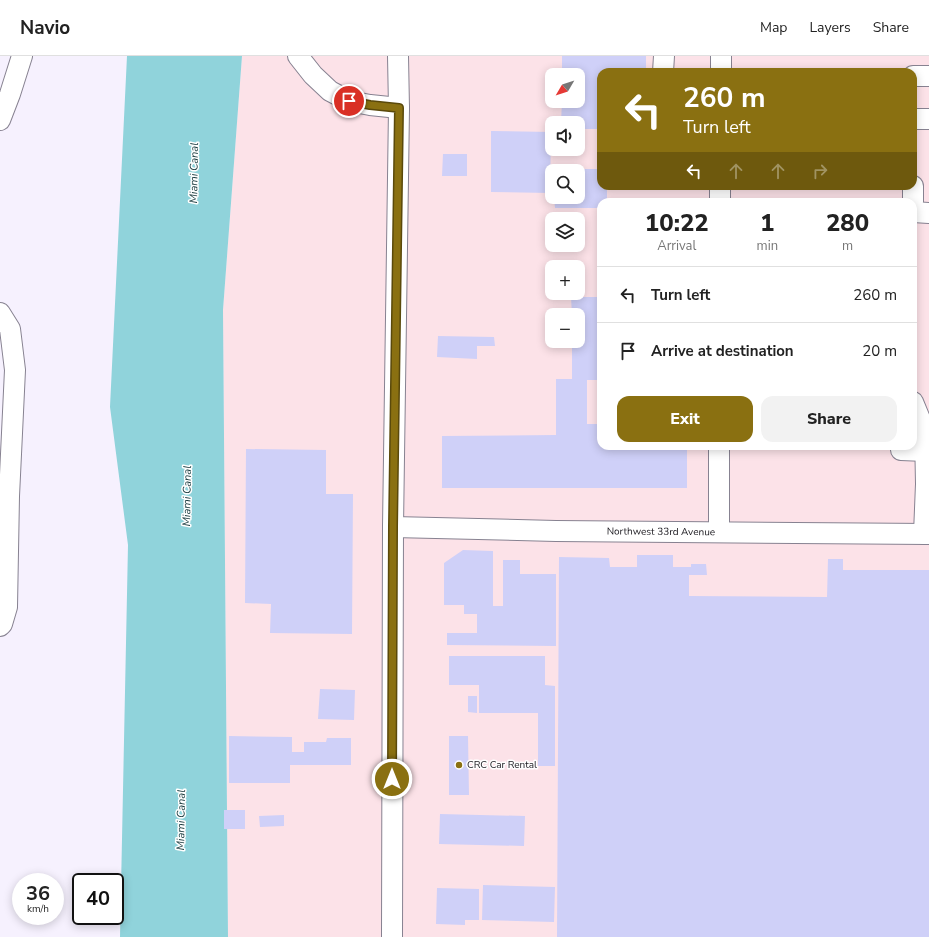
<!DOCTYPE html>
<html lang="en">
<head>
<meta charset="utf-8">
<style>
  body { margin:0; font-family:"Nunito Sans",sans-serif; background:#f2f2f2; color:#222; height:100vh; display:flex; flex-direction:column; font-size:15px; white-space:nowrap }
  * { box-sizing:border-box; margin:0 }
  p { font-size:13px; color:#767676 }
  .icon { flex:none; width:22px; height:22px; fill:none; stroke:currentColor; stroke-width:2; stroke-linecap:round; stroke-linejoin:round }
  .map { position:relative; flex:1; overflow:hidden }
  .panel { position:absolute; left:597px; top:142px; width:320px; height:252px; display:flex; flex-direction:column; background:#fff; border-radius:12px; box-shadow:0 2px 10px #0003 }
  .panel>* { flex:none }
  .guide { position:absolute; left:597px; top:12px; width:320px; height:122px; border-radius:12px; box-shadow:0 2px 10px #0003; background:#8a7011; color:#fff; overflow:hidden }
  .needle { width:26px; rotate:231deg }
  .buttons { position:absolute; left:545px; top:12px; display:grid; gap:8px }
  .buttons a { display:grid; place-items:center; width:40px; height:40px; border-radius:8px; background:#fff; box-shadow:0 2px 10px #0003; font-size:20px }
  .speed { position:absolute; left:12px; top:817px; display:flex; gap:8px; font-size:20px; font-weight:700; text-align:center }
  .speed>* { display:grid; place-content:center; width:52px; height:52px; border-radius:50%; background:#fff; box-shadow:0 2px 10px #0003; line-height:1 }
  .speed small { font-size:10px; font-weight:400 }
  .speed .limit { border:2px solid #111; border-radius:6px; background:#fff; color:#111 }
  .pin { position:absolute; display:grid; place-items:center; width:34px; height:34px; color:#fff; margin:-17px; border:2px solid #fff; border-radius:50%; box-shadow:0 1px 4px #0007 }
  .me { position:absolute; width:44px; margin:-22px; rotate:0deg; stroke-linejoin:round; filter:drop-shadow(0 0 3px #0008) }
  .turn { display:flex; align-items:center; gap:14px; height:84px; padding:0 20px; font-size:18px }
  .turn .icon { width:52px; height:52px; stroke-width:2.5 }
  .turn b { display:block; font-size:28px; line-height:34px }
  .lanes { display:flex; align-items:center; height:38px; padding:0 20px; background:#0003; justify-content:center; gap:20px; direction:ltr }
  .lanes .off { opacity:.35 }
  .eta { display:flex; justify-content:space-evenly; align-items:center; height:68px; text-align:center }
  .eta b { font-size:24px; font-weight:800; line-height:28px }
  .cta { display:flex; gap:8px; margin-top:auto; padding:8px 20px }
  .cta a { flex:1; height:46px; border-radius:12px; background:#8a7011; color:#fff; font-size:16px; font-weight:800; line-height:46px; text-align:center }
  .cta a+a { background:#f2f2f2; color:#222 }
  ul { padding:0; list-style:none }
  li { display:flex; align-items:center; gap:12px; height:56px; padding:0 20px; border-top:1px solid #e0e0e0 }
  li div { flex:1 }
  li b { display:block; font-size:15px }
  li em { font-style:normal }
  header { display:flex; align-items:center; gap:24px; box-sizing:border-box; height:56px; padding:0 20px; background:#fff; border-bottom:1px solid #e0e0e0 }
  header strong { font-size:19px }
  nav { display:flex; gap:22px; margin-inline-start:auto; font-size:14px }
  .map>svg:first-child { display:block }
  .industrial { fill:#fce2e8; fill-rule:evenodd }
  .water { fill:#90d3db }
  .building { fill:#cfd0f8 }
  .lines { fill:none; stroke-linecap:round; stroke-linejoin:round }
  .minor-casing { stroke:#878291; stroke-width:22 }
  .minor { stroke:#fff; stroke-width:20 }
  .route-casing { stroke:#5a490b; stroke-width:10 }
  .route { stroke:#8a7011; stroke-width:7 }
  .poi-dot { fill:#8a7011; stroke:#fff; stroke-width:1.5 }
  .labels { text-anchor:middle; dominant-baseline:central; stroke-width:3; stroke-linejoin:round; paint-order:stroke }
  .street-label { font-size:10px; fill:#19171d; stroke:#fff }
  .poi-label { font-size:10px; fill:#19171d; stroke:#fff; text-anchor:start }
  .water-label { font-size:11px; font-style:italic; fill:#123438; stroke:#fff }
</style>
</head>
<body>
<header>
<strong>Navio</strong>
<nav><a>Map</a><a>Layers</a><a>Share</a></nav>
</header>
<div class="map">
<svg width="929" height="881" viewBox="0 0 929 881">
  <rect width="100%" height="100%" fill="#f6f1fe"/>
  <!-- industrial -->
  <path class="industrial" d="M 242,0 L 929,0 L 929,881 L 228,881 L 223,254 ZM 601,16 L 913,16 L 913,130 L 601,130 ZM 552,19 L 578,19 L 578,45 L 552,45 ZM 552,67 L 578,67 L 578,93 L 552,93 ZM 552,115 L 578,115 L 578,141 L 552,141 ZM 601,146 L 913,146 L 913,390 L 601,390 ZM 552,163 L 578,163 L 578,189 L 552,189 ZM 552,211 L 578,211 L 578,237 L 552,237 ZM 552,259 L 578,259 L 578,285 L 552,285 Z"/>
  <!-- water -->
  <path class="water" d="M 127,0 L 242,0 L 223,254 L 228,881 L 120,881 L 128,489 L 110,351 Z"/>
  <!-- building -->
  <path class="building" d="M 562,0 L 646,0 L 646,16 L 601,16 L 601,73 L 578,73 L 578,67 L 561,67 L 562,45 L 578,45 L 578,19 L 562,19 Z
    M 491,75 L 551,76 L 550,137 L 491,136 Z
    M 443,98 L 467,98 L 467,120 L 442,120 Z
    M 576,113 L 601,113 L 601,130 L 607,130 L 607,146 L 601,146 L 601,152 L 555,152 L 554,141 L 578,141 L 578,115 L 576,115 Z
    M 571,241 L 601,241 L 601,324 L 587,324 L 587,368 L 601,368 L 601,390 L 687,390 L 687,432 L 442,432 L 442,380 L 556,379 L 556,323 L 572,323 L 572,285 L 578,285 L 578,259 L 572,259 Z
    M 438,280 L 494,281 L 495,290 L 477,290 L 477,303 L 437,301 Z
    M 246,393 L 326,394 L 326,438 L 353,438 L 352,578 L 270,577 L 271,548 L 245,547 Z
    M 463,494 L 493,495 L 493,550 L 503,550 L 503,504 L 520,504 L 520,518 L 556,518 L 556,590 L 447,589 L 447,577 L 477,577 L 477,558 L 464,558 L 464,549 L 444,549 L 444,507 Z
    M 637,499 L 673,499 L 673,511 L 691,511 L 691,508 L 706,508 L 707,519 L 689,519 L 689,540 L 827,541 L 828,503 L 843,503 L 843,514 L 929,514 L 929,881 L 557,881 L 559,501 L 609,502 L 610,511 L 637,511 Z
    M 449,600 L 545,600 L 545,629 L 555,630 L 555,710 L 538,710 L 538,657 L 479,657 L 479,629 L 449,629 Z
    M 320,633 L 355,634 L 354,664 L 318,663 Z
    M 468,640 L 477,640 L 477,657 L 468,656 Z
    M 229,680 L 292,681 L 292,696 L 304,696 L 304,686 L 326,686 L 327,682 L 351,682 L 351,709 L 290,709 L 290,727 L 229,727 Z
    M 449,680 L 468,680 L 469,739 L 449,739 Z
    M 224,754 L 245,754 L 245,773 L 224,773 Z
    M 440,758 L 525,760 L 524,790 L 439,788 Z
    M 284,759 L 284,770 L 260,771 L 259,760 Z
    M 483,829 L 555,831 L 554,866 L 482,864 Z
    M 437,832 L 479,833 L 479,864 L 465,864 L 465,869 L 436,868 Z"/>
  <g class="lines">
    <!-- minor casing -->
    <g class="minor-casing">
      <g id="minor">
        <path d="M 298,0 L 313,19 L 330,35 L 349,45 L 370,49 L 399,52"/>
        <path d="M 721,0 L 721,16"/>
        <path d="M 663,16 L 664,0"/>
        <path d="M 913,20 L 929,20"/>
        <path d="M 913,63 L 929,63"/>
        <path d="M 0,64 L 10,38 L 22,0"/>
        <path d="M 720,146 L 720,130"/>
        <path d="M 913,146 L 913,130"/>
        <path d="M 913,156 L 929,157"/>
        <path d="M 0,257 L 10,273 L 15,314 L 9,440 L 7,551 L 2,568 L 0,570"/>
        <path d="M 913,346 L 925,375 L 926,428 L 924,478"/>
        <path d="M 719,390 L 719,476"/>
        <path d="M 901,394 L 925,395"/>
        <path id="s1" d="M 393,471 L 556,475 L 929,478"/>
        <path d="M 392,881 L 393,471 L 399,52 L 398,0"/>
      </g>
    </g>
    <!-- minor -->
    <use href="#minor" class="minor"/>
  </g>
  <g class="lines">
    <!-- route casing -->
    <g class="route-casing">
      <path id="route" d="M 349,45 L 370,49 L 399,52 L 393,471 L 392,723"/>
    </g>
    <!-- route -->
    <use href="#route" class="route"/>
  </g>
  <!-- markers -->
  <circle class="poi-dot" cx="459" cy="709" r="4"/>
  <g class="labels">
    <!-- street labels -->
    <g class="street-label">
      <text stroke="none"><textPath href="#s1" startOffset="268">Northwest 33rd Avenue</textPath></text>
    </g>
    <!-- poi labels -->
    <g class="poi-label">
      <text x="467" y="709">CRC Car Rental</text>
    </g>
    <!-- water labels -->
    <g class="water-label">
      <text transform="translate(194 117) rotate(-89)">Miami Canal</text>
      <text transform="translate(187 440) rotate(-89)">Miami Canal</text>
      <text transform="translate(181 764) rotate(-89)">Miami Canal</text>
    </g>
  </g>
</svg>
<div class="buttons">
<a><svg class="needle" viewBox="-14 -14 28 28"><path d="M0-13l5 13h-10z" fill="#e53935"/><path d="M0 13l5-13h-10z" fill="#767676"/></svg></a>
<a><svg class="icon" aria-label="sound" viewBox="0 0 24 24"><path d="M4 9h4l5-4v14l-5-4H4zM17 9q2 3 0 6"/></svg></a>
<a><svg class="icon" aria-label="search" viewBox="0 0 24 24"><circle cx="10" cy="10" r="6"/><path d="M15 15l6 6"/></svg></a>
<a><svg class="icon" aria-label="layers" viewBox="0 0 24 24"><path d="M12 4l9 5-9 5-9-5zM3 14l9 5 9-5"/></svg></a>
<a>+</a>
<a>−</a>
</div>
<div class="speed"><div>36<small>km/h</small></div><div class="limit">40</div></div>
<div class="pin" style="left:349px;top:45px;background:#d93025"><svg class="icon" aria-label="arrive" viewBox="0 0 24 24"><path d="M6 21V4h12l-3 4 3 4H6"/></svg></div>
<svg class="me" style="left:392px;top:723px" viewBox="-20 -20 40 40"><circle r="17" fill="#8a7011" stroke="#fff" stroke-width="3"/><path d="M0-11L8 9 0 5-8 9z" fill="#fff"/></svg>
<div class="guide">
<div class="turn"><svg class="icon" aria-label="left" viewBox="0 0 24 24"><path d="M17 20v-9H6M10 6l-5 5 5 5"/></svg><div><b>260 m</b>Turn left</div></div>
<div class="lanes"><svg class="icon" aria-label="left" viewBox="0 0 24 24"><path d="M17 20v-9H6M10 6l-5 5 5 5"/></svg><svg class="icon off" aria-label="ahead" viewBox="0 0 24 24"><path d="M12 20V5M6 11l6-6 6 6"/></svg><svg class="icon off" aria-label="ahead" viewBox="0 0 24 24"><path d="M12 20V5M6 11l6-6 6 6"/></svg><svg class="icon off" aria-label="right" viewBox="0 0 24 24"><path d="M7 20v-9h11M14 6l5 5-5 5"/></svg></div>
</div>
<section class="panel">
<div class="eta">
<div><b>10:22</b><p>Arrival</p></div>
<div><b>1</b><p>min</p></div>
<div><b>280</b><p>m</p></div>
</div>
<ul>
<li><svg class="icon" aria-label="left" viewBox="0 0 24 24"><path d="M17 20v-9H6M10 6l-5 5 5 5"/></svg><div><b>Turn left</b></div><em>260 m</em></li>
<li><svg class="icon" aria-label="arrive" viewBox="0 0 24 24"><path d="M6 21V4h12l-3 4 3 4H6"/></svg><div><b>Arrive at destination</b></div><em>20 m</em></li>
</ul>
<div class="cta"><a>Exit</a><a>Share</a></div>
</section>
</div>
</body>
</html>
